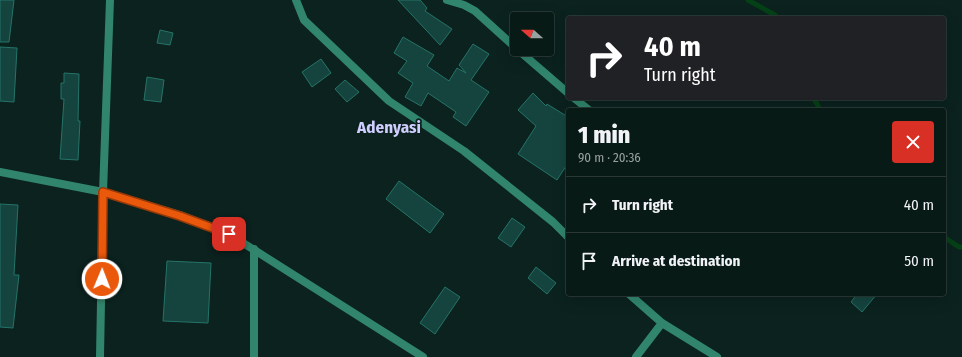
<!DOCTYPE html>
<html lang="en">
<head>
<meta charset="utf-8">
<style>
  body { margin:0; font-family:"Fira Sans Condensed",sans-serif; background:#11231f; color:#f1f3f6; height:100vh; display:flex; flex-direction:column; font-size:15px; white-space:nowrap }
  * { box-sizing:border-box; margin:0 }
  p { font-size:13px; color:#98a1a1 }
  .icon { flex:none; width:22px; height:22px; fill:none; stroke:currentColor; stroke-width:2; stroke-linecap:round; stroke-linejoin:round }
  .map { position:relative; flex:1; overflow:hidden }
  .details { position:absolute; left:566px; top:108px; width:380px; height:188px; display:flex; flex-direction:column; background:#081a16; border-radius:4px; box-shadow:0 4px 16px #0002,0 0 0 1px #293835 }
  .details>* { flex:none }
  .guide { position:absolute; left:566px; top:16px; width:380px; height:84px; border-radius:4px; box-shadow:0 4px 16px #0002,0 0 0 1px #293835; background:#202124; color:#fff; overflow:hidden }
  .needle { width:26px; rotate:291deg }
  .buttons { position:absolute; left:510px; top:12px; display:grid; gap:8px }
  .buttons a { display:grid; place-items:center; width:44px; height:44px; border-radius:4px; background:#081a16; box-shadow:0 4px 16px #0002,0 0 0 1px #293835; font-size:20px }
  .pin { position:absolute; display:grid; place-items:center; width:34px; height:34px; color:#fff; margin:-17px; border-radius:8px; box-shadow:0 2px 6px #0006 }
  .me { position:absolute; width:44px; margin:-22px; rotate:1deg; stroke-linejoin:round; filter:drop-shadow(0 0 3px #0008) }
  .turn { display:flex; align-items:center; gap:14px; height:84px; padding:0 12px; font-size:18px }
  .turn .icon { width:52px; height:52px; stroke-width:2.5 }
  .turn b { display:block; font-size:28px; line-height:34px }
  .round { display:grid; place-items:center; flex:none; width:42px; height:42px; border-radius:4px; background:#11231f }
  .overview { display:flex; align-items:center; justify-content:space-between; height:68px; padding:0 12px }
  h1 { font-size:24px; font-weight:800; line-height:30px }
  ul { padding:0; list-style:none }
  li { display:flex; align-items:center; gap:12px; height:56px; padding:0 12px; border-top:1px solid #293835 }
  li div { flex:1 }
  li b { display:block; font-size:15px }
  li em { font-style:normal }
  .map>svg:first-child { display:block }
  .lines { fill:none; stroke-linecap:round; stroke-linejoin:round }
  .stream { stroke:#054116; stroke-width:5 }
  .building { fill:#15443e; stroke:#257368 }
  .minor { stroke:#31856c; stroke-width:8 }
  .tertiary { stroke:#31856c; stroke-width:8 }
  .route-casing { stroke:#983908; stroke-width:10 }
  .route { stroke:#ea580c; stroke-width:7 }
  .labels { text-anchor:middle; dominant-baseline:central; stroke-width:3.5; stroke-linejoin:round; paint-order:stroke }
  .district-label { font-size:17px; font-weight:bold; fill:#cfceff; stroke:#0b221e }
</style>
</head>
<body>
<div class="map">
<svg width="962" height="357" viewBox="0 0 962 357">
  <rect width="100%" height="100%" fill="#0b221e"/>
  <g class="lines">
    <!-- stream -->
    <path class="stream" d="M 748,0 L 775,15 L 778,18
      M 813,98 L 817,104 L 820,110
      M 944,237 L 959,247 L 962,247"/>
  </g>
  <!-- building -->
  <path class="building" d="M 0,0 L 14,0 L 9,42 L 0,42 Z
    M 398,0 L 420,0 L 427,8 L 425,11 L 452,29 L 440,45 Z
    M 160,30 L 173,33 L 170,45 L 157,43 Z
    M 403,37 L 434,55 L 427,66 L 449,81 L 457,68 L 466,73 L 459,65 L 473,44 L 489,54 L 471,80 L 489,92 L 466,126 L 453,117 L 456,112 L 428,93 L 421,106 L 405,97 L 413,83 L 398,73 L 407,61 L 394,53 Z
    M 0,47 L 17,48 L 14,102 L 0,101 Z
    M 321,59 L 331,73 L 312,87 L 302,72 Z
    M 64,73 L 79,74 L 78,121 L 80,121 L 78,160 L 60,159 L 64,99 L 61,99 L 61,83 L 64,83 Z
    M 147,77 L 164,80 L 161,102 L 144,100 Z
    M 345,80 L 359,92 L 347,102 L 335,89 Z
    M 533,93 L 546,106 L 547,104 L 568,117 L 568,163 L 557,180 L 518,154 L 536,126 L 518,110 Z
    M 399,181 L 444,214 L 430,233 L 386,199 Z
    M 0,204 L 18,205 L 14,275 L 19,275 L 13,328 L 0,327 Z
    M 512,218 L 525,227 L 511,247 L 498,238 Z
    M 167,261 L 211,263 L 208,323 L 163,321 Z
    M 536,267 L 556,283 L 547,294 L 528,278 Z
    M 445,287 L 460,297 L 435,334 L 420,323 Z
    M 857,294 L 877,294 L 862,312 L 851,302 Z"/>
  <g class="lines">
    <!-- minor -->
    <path class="minor" d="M 296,0 L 304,20 L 389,101 L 464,151 L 553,222 L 568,237
      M 447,0 L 464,5 L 475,11 L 517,49
      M 517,49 L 568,93
      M 574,98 L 589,110
      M 0,172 L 103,192
      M 629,294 L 662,323 L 717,357
      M 254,357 L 254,249
      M 636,357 L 662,323"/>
    <!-- tertiary -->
    <path class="tertiary" d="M 103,192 L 180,215 L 229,234 L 423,357
      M 100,357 L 103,192 L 110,0"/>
  </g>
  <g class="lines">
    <!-- route casing -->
    <g class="route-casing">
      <path id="route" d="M 102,279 L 103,192 L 180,216 L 229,234"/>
    </g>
    <!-- route -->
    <use href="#route" class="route"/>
  </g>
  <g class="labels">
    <!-- district labels -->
    <g class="district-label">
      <text x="389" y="127">Adenyasi</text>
    </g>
  </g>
</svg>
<div class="buttons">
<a><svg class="needle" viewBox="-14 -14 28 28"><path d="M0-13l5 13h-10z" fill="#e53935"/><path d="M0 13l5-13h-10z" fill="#98a1a1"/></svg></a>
</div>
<div class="pin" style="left:229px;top:234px;background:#d93025"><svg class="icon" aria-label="arrive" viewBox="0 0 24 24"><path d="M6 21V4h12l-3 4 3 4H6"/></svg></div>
<svg class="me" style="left:102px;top:279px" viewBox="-20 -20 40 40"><circle r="17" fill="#ea580c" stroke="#fff" stroke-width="3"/><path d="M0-11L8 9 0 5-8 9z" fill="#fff"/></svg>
<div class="guide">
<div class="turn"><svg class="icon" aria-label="right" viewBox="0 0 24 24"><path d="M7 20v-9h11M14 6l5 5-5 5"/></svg><div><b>40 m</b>Turn right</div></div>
</div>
<section class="details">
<div class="overview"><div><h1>1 min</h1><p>90 m · 20:36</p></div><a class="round" style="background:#d93025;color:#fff"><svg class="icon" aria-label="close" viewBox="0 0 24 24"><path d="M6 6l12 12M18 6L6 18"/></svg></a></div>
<ul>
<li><svg class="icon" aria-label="right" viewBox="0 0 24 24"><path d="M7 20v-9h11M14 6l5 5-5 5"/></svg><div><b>Turn right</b></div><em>40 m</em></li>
<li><svg class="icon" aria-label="arrive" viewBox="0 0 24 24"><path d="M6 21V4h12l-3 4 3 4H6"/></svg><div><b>Arrive at destination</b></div><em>50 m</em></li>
</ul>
</section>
</div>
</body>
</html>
